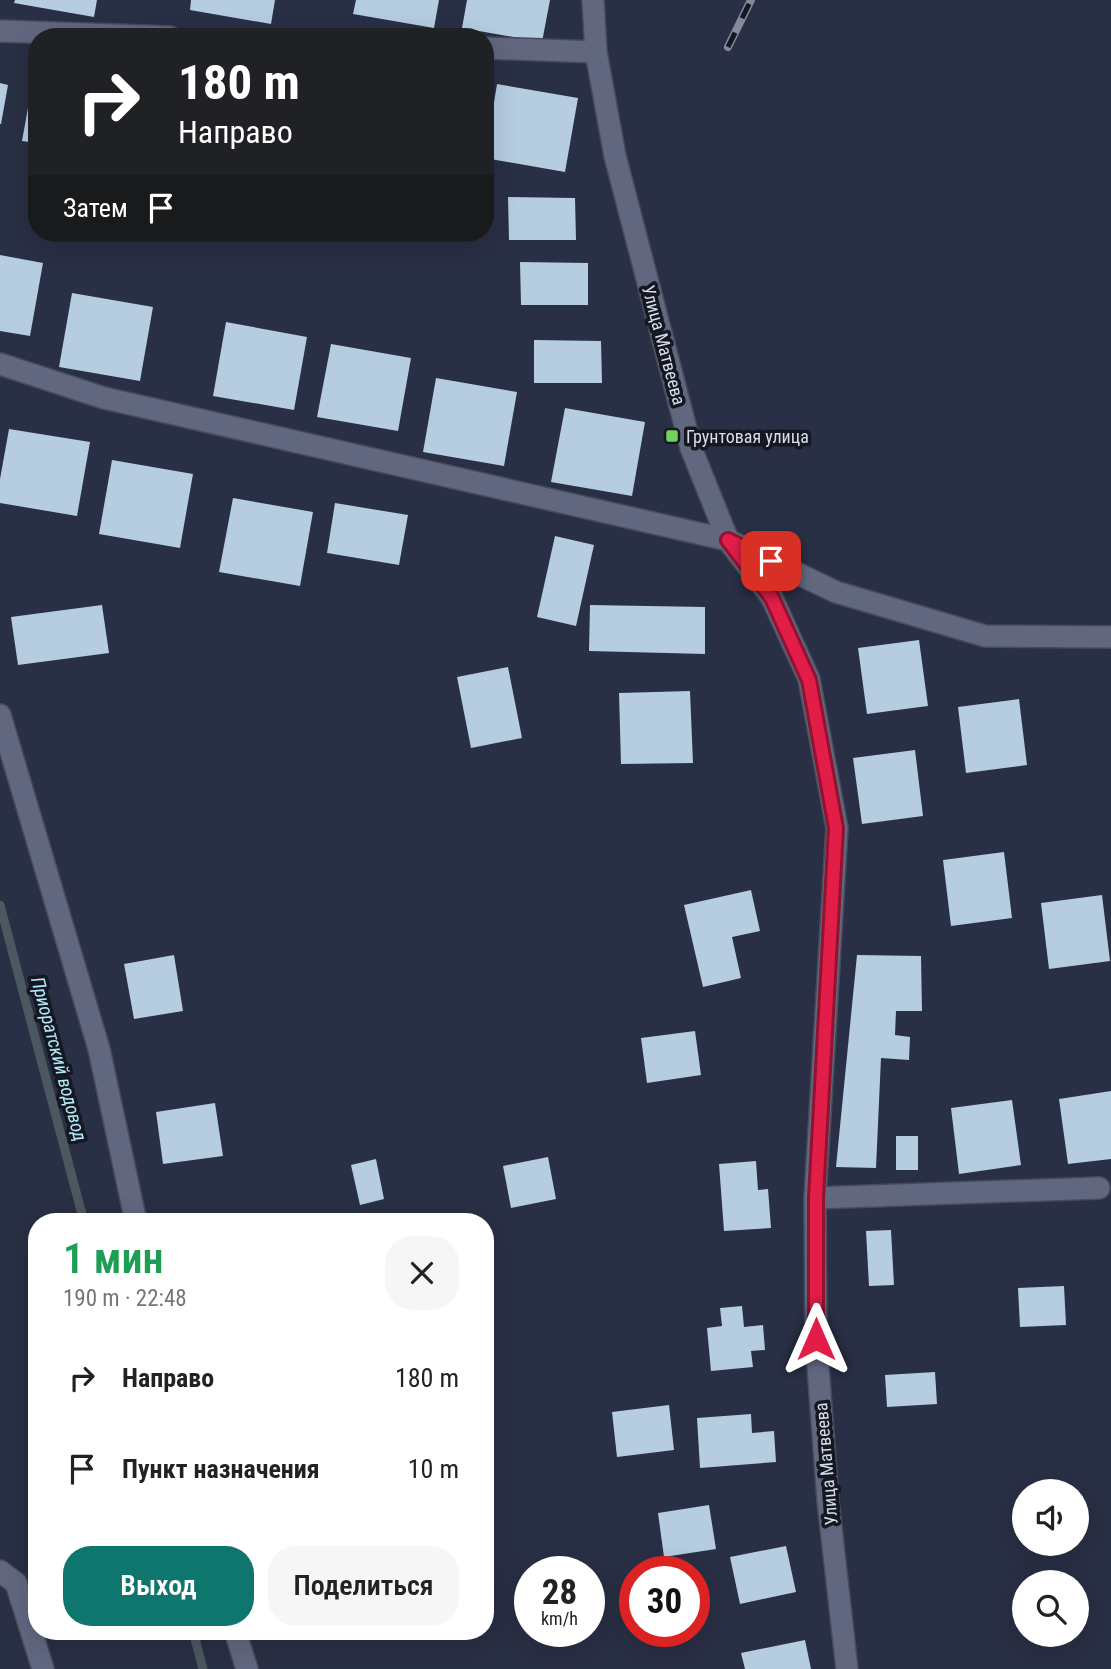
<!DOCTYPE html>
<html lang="ru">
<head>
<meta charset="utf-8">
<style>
  body { margin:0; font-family:"Roboto Condensed",sans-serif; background:#f6f6f6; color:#222; height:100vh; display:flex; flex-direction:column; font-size:26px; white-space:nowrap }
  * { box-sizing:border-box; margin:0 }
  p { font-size:23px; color:#767676 }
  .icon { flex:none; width:38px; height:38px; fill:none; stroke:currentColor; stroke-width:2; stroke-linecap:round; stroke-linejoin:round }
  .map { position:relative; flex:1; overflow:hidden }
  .drawer { position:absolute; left:28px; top:1213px; width:466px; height:427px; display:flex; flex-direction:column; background:#fff; border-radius:28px; box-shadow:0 7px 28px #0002 }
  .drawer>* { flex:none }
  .top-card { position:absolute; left:28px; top:28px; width:466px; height:214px; border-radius:28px; box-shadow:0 7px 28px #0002; background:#202124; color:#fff; overflow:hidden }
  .controls { position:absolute; left:1012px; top:1479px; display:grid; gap:14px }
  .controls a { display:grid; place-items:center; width:77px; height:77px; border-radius:50%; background:#fff; box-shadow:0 7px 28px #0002; font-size:35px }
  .speed { position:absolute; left:514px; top:1556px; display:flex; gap:14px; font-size:35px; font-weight:700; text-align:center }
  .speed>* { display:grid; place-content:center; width:91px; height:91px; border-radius:50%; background:#fff; box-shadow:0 7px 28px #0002; line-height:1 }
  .speed small { font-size:18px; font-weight:400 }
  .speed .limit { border:10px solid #d22; background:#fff; color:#111 }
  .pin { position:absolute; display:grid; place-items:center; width:60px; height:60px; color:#fff; margin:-30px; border-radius:14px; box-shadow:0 4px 10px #0006 }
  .me { position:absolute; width:77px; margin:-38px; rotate:0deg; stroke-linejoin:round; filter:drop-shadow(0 0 5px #0008) }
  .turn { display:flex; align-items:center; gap:24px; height:147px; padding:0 35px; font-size:32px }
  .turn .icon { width:91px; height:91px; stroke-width:2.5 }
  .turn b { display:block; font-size:49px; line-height:60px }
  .then { display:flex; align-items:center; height:66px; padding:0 35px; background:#0003; gap:14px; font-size:26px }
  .round { display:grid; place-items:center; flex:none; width:74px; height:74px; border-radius:28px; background:#f6f6f6 }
  .summary { display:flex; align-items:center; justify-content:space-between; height:119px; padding:0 35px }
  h1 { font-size:42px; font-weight:600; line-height:52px; color:#1e9e55 }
  .primary-button { display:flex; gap:14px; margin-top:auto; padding:14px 35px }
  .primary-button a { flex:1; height:80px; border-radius:28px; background:#0f766e; color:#fff; font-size:28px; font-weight:600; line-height:80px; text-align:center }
  .primary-button a+a { background:#f6f6f6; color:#222 }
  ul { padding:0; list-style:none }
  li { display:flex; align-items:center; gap:21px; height:91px; padding:0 35px }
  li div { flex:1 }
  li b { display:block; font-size:26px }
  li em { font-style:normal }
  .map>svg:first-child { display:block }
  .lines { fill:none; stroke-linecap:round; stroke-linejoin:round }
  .stream { stroke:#4b5860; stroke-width:9 }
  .building { fill:#b5cce1 }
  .minor-casing { stroke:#464b5c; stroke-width:24 }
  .minor { stroke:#60677f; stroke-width:21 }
  .rail-casing { stroke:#858a9b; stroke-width:8 }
  .rail { stroke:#151821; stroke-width:5; stroke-dasharray:16; stroke-linecap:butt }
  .route-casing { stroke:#92132f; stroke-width:18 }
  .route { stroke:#e11d48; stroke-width:12 }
  .poi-dot { fill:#71d35e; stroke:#151821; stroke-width:2.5 }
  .labels { text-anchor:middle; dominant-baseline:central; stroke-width:7; stroke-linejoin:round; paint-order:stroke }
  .street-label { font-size:18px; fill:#d9deec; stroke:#151821 }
  .poi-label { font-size:18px; fill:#d9deec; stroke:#151821; text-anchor:start }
  .water-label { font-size:19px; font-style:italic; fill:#b2e9fa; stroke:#151821 }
</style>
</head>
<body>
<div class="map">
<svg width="1111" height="1669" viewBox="0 0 1111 1669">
  <rect width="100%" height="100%" fill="#292f44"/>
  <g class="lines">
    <!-- stream -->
    <path class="stream" d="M 0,905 L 84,1222
      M 193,1631 L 203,1669"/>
  </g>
  <!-- building -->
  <path class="building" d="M 15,0 L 97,0 L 94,17 L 14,3 Z
    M 191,0 L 275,0 L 271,24 L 190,10 Z
    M 356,0 L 439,0 L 434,28 L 353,14 Z
    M 467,0 L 550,0 L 542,42 L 462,28 Z
    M 35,69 L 37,69 L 37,143 L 22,141 Z
    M 0,83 L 8,85 L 1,124 L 0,124 Z
    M 497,84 L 578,98 L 565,172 L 485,158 Z
    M 508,197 L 575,198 L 576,240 L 509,240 Z
    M 0,255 L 43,263 L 30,336 L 0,331 Z
    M 520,262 L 588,263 L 588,305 L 521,305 Z
    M 72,293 L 153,307 L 140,381 L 59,367 Z
    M 226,322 L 307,337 L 294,410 L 213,396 Z
    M 534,340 L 601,341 L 602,383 L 534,383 Z
    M 331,344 L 411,358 L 398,431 L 317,417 Z
    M 436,378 L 517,392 L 504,466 L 423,452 Z
    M 565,408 L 645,422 L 632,496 L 551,482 Z
    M 9,429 L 90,442 L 77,516 L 0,503 L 0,479 Z
    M 112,460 L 193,474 L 180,548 L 99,534 Z
    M 233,498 L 313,512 L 300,586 L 219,572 Z
    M 335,503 L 408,515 L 399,565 L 327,553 Z
    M 555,536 L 594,545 L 576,626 L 537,617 Z
    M 102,605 L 109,653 L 18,665 L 11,617 Z
    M 590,605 L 705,607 L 705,654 L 589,651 Z
    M 919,640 L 928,706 L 867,714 L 858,648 Z
    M 508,667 L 522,738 L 471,748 L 457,677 Z
    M 690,691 L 693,763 L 621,764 L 619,693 Z
    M 1019,699 L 1027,765 L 966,773 L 958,707 Z
    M 915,750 L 923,816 L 862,824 L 853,758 Z
    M 1004,852 L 1012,918 L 951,926 L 943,860 Z
    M 751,890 L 760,931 L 732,937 L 741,978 L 703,987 L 684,905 Z
    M 1102,895 L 1110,961 L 1049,969 L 1041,903 Z
    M 174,955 L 183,1011 L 134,1019 L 124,964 Z
    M 857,955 L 921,956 L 922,1011 L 896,1011 L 895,1035 L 910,1037 L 909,1060 L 881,1058 L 876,1168 L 836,1167 Z
    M 695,1031 L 701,1075 L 647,1083 L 641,1038 Z
    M 1111,1091 L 1111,1159 L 1068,1164 L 1059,1099 Z
    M 1012,1100 L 1021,1165 L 959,1174 L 951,1108 Z
    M 215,1103 L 223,1156 L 163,1164 L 156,1112 Z
    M 896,1136 L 918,1136 L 918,1170 L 896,1170 Z
    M 548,1157 L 556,1199 L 511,1208 L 503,1166 Z
    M 376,1159 L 384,1199 L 360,1205 L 351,1165 Z
    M 756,1161 L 758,1190 L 768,1189 L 771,1228 L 724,1231 L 719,1164 Z
    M 891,1230 L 894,1285 L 869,1286 L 866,1231 Z
    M 1064,1286 L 1066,1325 L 1020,1327 L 1018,1288 Z
    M 742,1306 L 744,1327 L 763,1325 L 765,1350 L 751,1351 L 753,1367 L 711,1371 L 707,1328 L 722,1326 L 720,1308 Z
    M 935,1372 L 937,1404 L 887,1407 L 885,1375 Z
    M 669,1405 L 674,1450 L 617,1457 L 612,1412 Z
    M 751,1414 L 752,1433 L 774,1431 L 776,1462 L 700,1468 L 697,1418 Z
    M 709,1505 L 716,1549 L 664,1557 L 658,1513 Z
    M 786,1546 L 796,1592 L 740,1604 L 730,1557 Z
    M 805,1640 L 811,1669 L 745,1669 L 741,1653 Z"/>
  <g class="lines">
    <!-- minor casing -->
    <g class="minor-casing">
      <path id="minor" d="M 593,0 L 596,52 L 615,156 L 691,448 L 728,540 L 772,598 L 809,679 L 837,828 L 815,1198 L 816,1339 L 828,1501 L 847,1669
        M 0,31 L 170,37
        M 485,48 L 596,52
        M 0,364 L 104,398 L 728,540 L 836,592 L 985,636 L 1111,637
        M 0,715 L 99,1049 L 136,1222
        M 815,1198 L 1099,1188
        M 0,1571 L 16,1583 L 43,1669
        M 235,1631 L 247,1669"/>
    </g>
    <!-- minor -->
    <use href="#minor" class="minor"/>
    <!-- rail casing -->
    <g class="rail-casing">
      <path id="rail" d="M 728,47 L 751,0"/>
    </g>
    <!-- rail -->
    <use href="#rail" class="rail"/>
  </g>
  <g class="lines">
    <!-- route casing -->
    <g class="route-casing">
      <path id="route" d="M 771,561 L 728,540 L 772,598 L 809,680 L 836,828 L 816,1198 L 816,1339"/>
    </g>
    <!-- route -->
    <use href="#route" class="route"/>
  </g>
  <!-- markers -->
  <rect class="poi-dot" x="665" y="429" width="14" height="14" rx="3.5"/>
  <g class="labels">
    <!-- street labels -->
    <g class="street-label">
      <text transform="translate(664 345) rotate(75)">Улица Матвеева</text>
      <text transform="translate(826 1464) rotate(-95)">Улица Матвеева</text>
    </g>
    <!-- poi labels -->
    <g class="poi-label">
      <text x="686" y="436">Грунтовая улица</text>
    </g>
    <!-- water labels -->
    <g class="water-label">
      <text transform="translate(59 1059) rotate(75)">Приоратский водовод</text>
    </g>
  </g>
</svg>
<div class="controls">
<a><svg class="icon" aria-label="sound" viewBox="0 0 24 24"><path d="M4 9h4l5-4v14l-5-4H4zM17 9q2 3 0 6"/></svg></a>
<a><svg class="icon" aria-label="search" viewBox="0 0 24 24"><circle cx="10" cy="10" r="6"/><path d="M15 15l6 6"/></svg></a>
</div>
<div class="speed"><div>28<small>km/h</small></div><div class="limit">30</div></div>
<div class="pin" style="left:771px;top:561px;background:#d93025"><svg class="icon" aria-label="arrive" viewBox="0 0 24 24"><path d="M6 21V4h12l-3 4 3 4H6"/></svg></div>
<svg class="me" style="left:816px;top:1339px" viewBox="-20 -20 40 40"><path d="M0-17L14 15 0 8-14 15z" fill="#e11d48" stroke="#fff" stroke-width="4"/></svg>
<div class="top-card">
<div class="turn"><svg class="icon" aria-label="right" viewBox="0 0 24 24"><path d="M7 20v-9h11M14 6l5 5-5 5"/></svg><div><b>180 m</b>Направо</div></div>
<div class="then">Затем<svg class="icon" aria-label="arrive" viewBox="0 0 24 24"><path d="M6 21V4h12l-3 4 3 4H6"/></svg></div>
</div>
<section class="drawer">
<div class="summary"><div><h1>1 мин</h1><p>190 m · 22:48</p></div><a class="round"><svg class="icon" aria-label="close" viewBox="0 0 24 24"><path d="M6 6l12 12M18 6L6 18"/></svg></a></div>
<ul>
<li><svg class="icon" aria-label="right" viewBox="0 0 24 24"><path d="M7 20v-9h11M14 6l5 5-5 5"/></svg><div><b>Направо</b></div><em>180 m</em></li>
<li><svg class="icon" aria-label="arrive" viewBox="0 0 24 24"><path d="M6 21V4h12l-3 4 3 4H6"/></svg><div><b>Пункт назначения</b></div><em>10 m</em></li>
</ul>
<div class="primary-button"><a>Выход</a><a>Поделиться</a></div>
</section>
</div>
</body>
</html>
